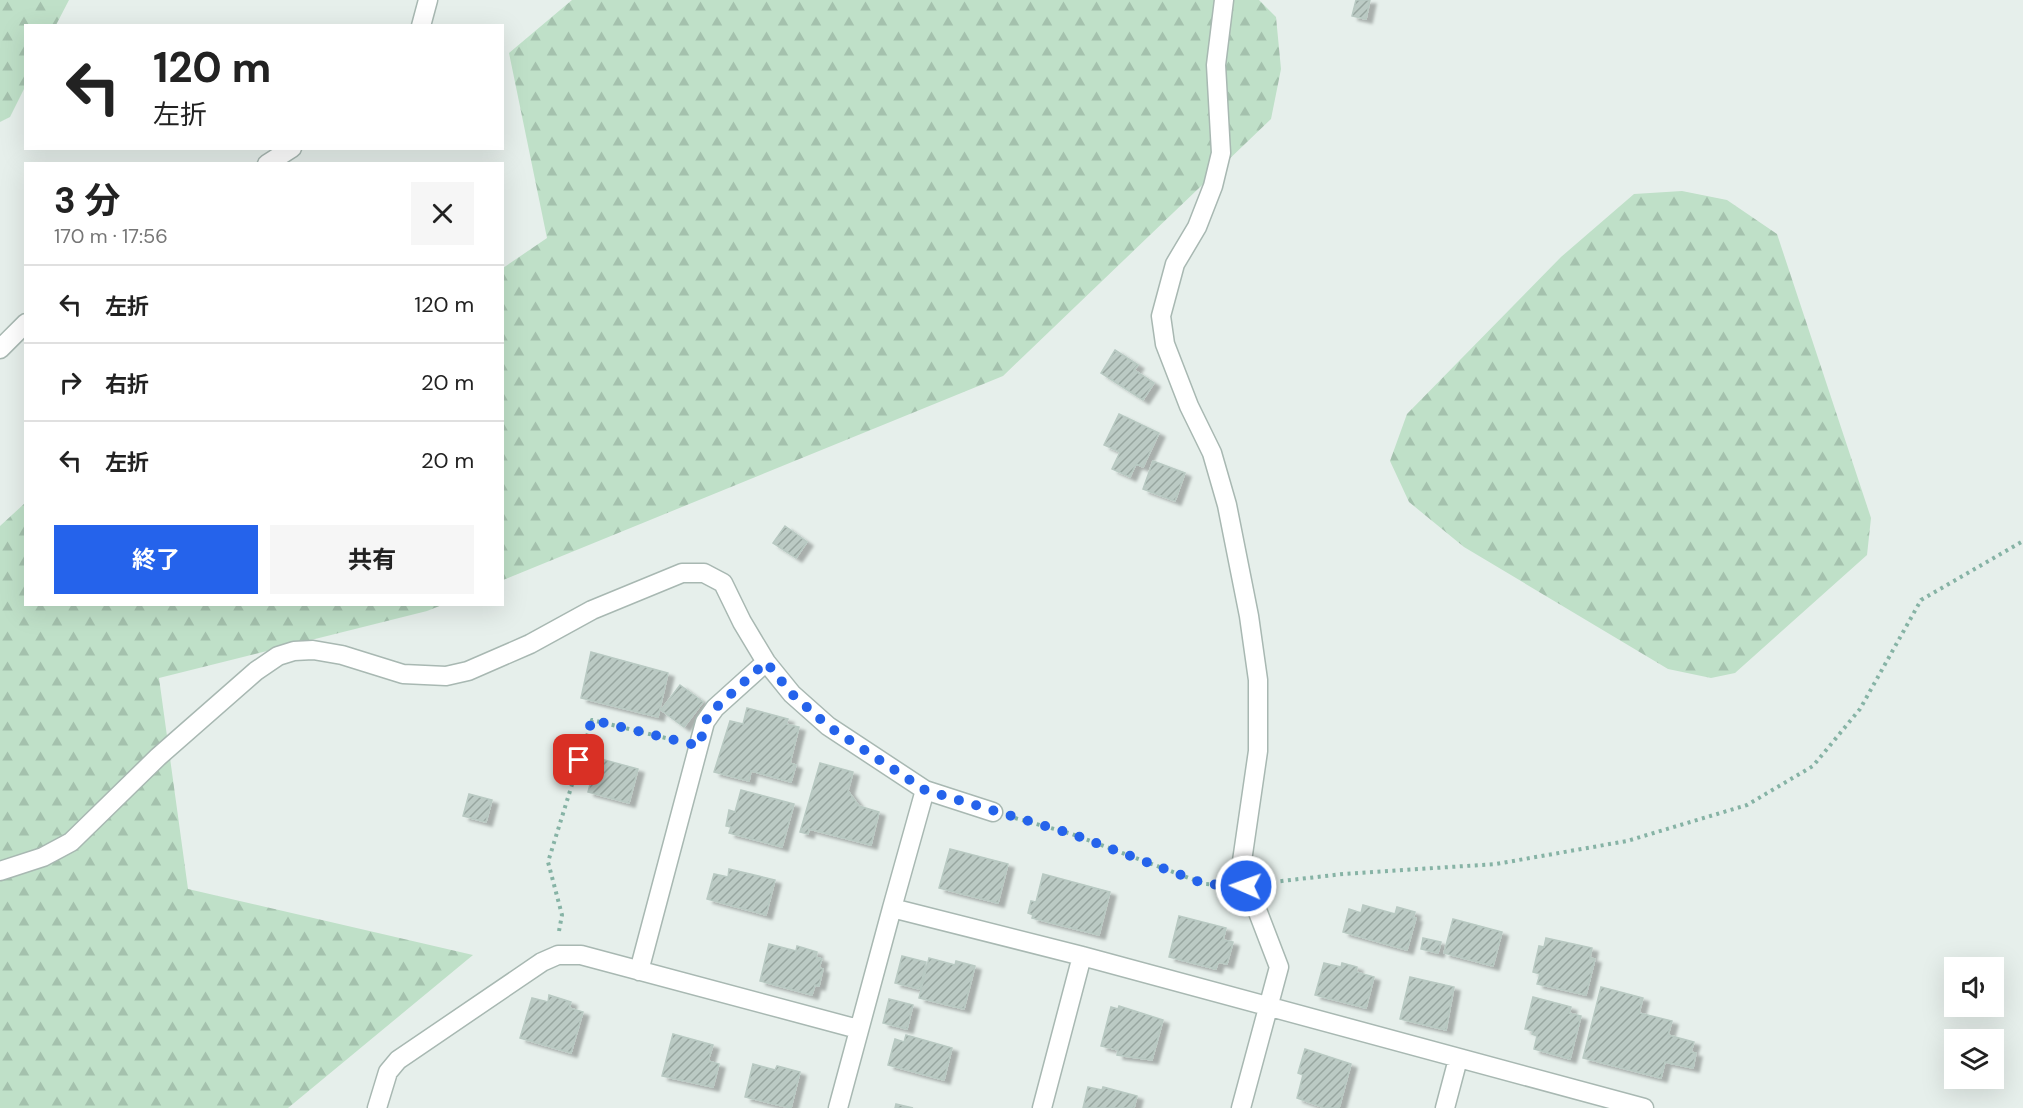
<!DOCTYPE html>
<html lang="ja">
<head>
<meta charset="utf-8">
<style>
  body { margin:0; font-family:"DM Sans","Noto Sans JP",sans-serif; background:#f6f6f6; color:#222; height:100vh; display:flex; flex-direction:column; font-size:22px; white-space:nowrap }
  * { box-sizing:border-box; margin:0 }
  p { font-size:20px; color:#767676 }
  .icon { flex:none; width:33px; height:33px; fill:none; stroke:currentColor; stroke-width:2; stroke-linecap:round; stroke-linejoin:round }
  .map { position:relative; flex:1; overflow:hidden }
  .panel { position:absolute; left:24px; top:162px; width:480px; height:444px; display:flex; flex-direction:column; background:#fff; border-radius:0px; box-shadow:0 6px 24px #0002 }
  .panel>* { flex:none }
  .guide { position:absolute; left:24px; top:24px; width:480px; height:126px; border-radius:0px; box-shadow:0 6px 24px #0002; background:#fff; color:#222; overflow:hidden }
  .buttons { position:absolute; left:1944px; top:957px; display:grid; gap:12px }
  .buttons a { display:grid; place-items:center; width:60px; height:60px; border-radius:0px; background:#fff; box-shadow:0 6px 24px #0002; font-size:30px }
  .pin { position:absolute; display:grid; place-items:center; width:51px; height:51px; color:#fff; margin:-26px; border-radius:12px; box-shadow:0 3px 9px #0006 }
  .me { position:absolute; width:66px; margin:-33px; rotate:272deg; stroke-linejoin:round; filter:drop-shadow(0 0 4px #0008) }
  .turn { display:flex; align-items:center; gap:21px; height:126px; padding:0 30px; font-size:27px }
  .turn .icon { width:78px; height:78px; stroke-width:2.5 }
  .turn b { display:block; font-size:42px; line-height:51px }
  .round { display:grid; place-items:center; flex:none; width:63px; height:63px; border-radius:0px; background:#f6f6f6 }
  .headline { display:flex; align-items:center; justify-content:space-between; height:102px; padding:0 30px }
  h1 { font-size:36px; font-weight:700; line-height:45px }
  .primary-button { display:flex; gap:12px; margin-top:auto; padding:12px 30px }
  .primary-button a { flex:1; height:69px; border-radius:0px; background:#2563eb; color:#fff; font-size:24px; font-weight:700; line-height:69px; text-align:center }
  .primary-button a+a { background:#f6f6f6; color:#222 }
  ul { padding:0; list-style:none }
  li { display:flex; align-items:center; gap:18px; height:78px; padding:0 30px; border-top:2px solid #e0e0e0 }
  li div { flex:1 }
  li b { display:block; font-size:22px }
  li em { font-style:normal }
  .map>svg:first-child { display:block }
  .forest { fill:url(#forest-firs) }
  .building { fill:url(#building-hatch); stroke:#b8c9c2; stroke-width:1.5; filter:url(#shadow) }
  .lines { fill:none; stroke-linecap:round; stroke-linejoin:round }
  .minor-casing { stroke:#a8b8b2; stroke-width:21 }
  .path { stroke:#86b3a5; stroke-width:4; stroke-dasharray:3 4.5; stroke-linecap:butt }
  .minor { stroke:#fff; stroke-width:18 }
  .route { stroke:#2563eb; stroke-width:10; stroke-dasharray:0 18 }
</style>
</head>
<body>
<div class="map">
<svg width="2023" height="1108" viewBox="0 0 2023 1108">
  <defs>
    <pattern id="forest-firs" width="22" height="20" patternUnits="userSpaceOnUse" patternTransform="scale(1.5)"><rect width="22" height="20" fill="#bfe0c8"/><path d="M5 1l3.5 6h-7zM16 11l3.5 6h-7z" fill="#a4c1ad"/></pattern>
    <pattern id="building-hatch" width="6" height="6" patternUnits="userSpaceOnUse" patternTransform="scale(1.5)"><rect width="6" height="6" fill="#bbcac4"/><path d="M-1 1l2-2M0 6l6-6M5 7l2-2" fill="none" stroke="#98a6a0"/></pattern>
    <filter id="shadow"><feDropShadow dx="6" dy="4" stdDeviation="1.5" flood-color="#0004"/></filter>
  </defs>
  <rect width="100%" height="100%" fill="#e6efeb"/>
  <!-- forest -->
  <path class="forest" d="M 0,0 L 69,0 L 56,25 L 26,26 L 25,87 L 10,117 L 0,122 Z
    M 572,0 L 1259,0 L 1276,17 L 1281,69 L 1271,119 L 1003,376 L 503,580 L 503,268 L 547,238 L 509,53 Z
    M 1682,191 L 1727,200 L 1777,234 L 1871,518 L 1867,555 L 1735,673 L 1711,678 L 1668,669 L 1464,547 L 1409,502 L 1390,461 L 1407,414 L 1561,257 L 1634,194 Z
    M 25,503 L 26,604 L 442,605 L 427,611 L 159,678 L 188,889 L 473,955 L 288,1108 L 0,1108 L 0,526 Z"/>
  <!-- building -->
  <path class="building" d="M 1356,0 L 1370,0 L 1366,19 L 1352,16 Z
    M 1115,350 L 1138,365 L 1134,370 L 1154,383 L 1143,400 L 1101,373 Z
    M 1119,414 L 1159,433 L 1143,467 L 1136,464 L 1130,477 L 1112,469 L 1120,452 L 1104,445 Z
    M 1153,461 L 1185,473 L 1175,501 L 1143,489 Z
    M 785,526 L 807,542 L 796,558 L 773,543 Z
    M 591,652 L 668,673 L 658,717 L 581,698 Z
    M 680,685 L 703,702 L 684,727 L 661,710 Z
    M 747,708 L 788,719 L 786,724 L 799,727 L 790,763 L 796,765 L 791,782 L 751,771 L 749,781 L 714,772 L 730,721 L 743,724 Z
    M 597,758 L 638,769 L 629,803 L 588,792 Z
    M 820,763 L 853,772 L 848,791 L 859,806 L 879,812 L 871,845 L 809,829 L 808,834 L 800,832 Z
    M 741,790 L 794,804 L 782,847 L 729,833 L 731,827 L 726,826 L 729,810 L 735,812 Z
    M 469,794 L 492,800 L 486,822 L 463,816 Z
    M 950,849 L 1008,864 L 998,903 L 939,888 Z
    M 729,869 L 775,880 L 766,915 L 707,899 L 714,874 L 728,877 Z
    M 1043,874 L 1110,892 L 1099,935 L 1032,918 L 1033,915 L 1028,913 L 1031,901 L 1036,902 Z
    M 1363,905 L 1395,914 L 1397,907 L 1415,912 L 1413,918 L 1416,918 L 1407,950 L 1343,932 L 1349,909 L 1361,913 Z
    M 1179,916 L 1226,928 L 1223,940 L 1233,942 L 1227,964 L 1218,962 L 1216,969 L 1169,957 Z
    M 1453,919 L 1502,932 L 1493,966 L 1444,953 Z
    M 1423,938 L 1441,942 L 1438,953 L 1421,949 Z
    M 1546,938 L 1592,948 L 1590,958 L 1595,959 L 1586,995 L 1537,984 L 1540,974 L 1533,972 L 1539,946 L 1544,947 Z
    M 769,944 L 796,951 L 797,946 L 817,952 L 816,957 L 822,959 L 819,968 L 823,969 L 819,986 L 815,985 L 812,995 L 760,981 Z
    M 902,956 L 926,962 L 920,989 L 895,983 Z
    M 929,958 L 955,965 L 956,961 L 975,966 L 964,1009 L 919,998 Z
    M 1324,963 L 1341,967 L 1342,963 L 1357,967 L 1356,972 L 1374,977 L 1366,1008 L 1315,995 Z
    M 1410,977 L 1454,987 L 1446,1030 L 1400,1019 Z
    M 1601,987 L 1643,998 L 1639,1013 L 1672,1021 L 1668,1035 L 1694,1042 L 1691,1052 L 1696,1053 L 1693,1068 L 1665,1062 L 1661,1078 L 1583,1058 Z
    M 549,995 L 571,1002 L 569,1008 L 583,1012 L 571,1053 L 520,1038 L 532,998 L 548,1002 Z
    M 1533,997 L 1571,1007 L 1569,1013 L 1581,1016 L 1570,1059 L 1534,1049 L 1537,1036 L 1532,1034 L 1533,1031 L 1525,1029 Z
    M 889,999 L 913,1005 L 907,1029 L 883,1023 Z
    M 1119,1006 L 1163,1020 L 1152,1060 L 1117,1055 L 1118,1050 L 1101,1046 L 1111,1007 L 1118,1009 Z
    M 673,1034 L 713,1045 L 708,1061 L 719,1064 L 713,1087 L 662,1076 Z
    M 906,1035 L 952,1048 L 944,1080 L 888,1065 L 895,1039 L 904,1042 Z
    M 1305,1049 L 1351,1064 L 1339,1108 L 1325,1108 L 1297,1098 L 1303,1075 L 1298,1073 Z
    M 753,1064 L 775,1070 L 777,1066 L 800,1072 L 791,1108 L 745,1097 Z
    M 1088,1087 L 1102,1090 L 1103,1087 L 1137,1096 L 1134,1108 L 1083,1108 Z
    M 896,1104 L 913,1108 L 895,1108 Z"/>
  <g class="lines">
    <!-- minor casing -->
    <g class="minor-casing">
      <path id="minor" d="M 1224,0 L 1216,65 L 1221,153 L 1213,186 L 1197,227 L 1175,264 L 1161,316 L 1165,344 L 1189,406 L 1212,453 L 1227,505 L 1249,616 L 1258,680 L 1258,751 L 1241,868 L 1279,967 L 1241,1108
        M 421,26 L 428,0
        M 267,164 L 292,148
        M 0,349 L 26,323
        M 0,871 L 43,857 L 71,842 L 158,757 L 256,671 L 278,656 L 294,651 L 313,650 L 342,655 L 403,674 L 446,676 L 468,671 L 530,644 L 592,610 L 682,573 L 704,573 L 723,583 L 742,622 L 766,662 L 792,694 L 828,726 L 925,790 L 993,812
        M 892,908 L 925,790
        M 639,971 L 705,722 L 715,708 L 766,662
        M 377,1108 L 388,1072 L 398,1060 L 542,962 L 558,955 L 581,955 L 858,1029
        M 838,1108 L 892,908 L 1082,956 L 1644,1108
        M 1042,1108 L 1082,956
        M 1445,1108 L 1458,1059"/>
    </g>
    <!-- path -->
    <path class="path" d="M 1015,818 L 1072,834 L 1205,884 L 1221,885
      M 1273,882 L 1343,874 L 1496,864 L 1627,841 L 1747,805 L 1813,766 L 1860,709 L 1921,600 L 2023,541
      M 559,931 L 562,915 L 548,862 L 592,720 L 674,740"/>
    <!-- minor -->
    <use href="#minor" class="minor"/>
  </g>
  <g class="lines">
    <!-- route -->
    <path class="route" d="M 579,760 L 592,720 L 699,746 L 708,715 L 766,662 L 792,694 L 828,726 L 925,790 L 1072,834 L 1205,884 L 1246,886"/>
  </g>
</svg>
<div class="buttons">
<a><svg class="icon" aria-label="sound" viewBox="0 0 24 24"><path d="M4 9h4l5-4v14l-5-4H4zM17 9q2 3 0 6"/></svg></a>
<a><svg class="icon" aria-label="layers" viewBox="0 0 24 24"><path d="M12 4l9 5-9 5-9-5zM3 14l9 5 9-5"/></svg></a>
</div>
<div class="pin" style="left:579px;top:760px;background:#d93025"><svg class="icon" aria-label="arrive" viewBox="0 0 24 24"><path d="M6 21V4h12l-3 4 3 4H6"/></svg></div>
<svg class="me" style="left:1246px;top:886px" viewBox="-20 -20 40 40"><circle r="17" fill="#2563eb" stroke="#fff" stroke-width="3"/><path d="M0-11L8 9 0 5-8 9z" fill="#fff"/></svg>
<div class="guide">
<div class="turn"><svg class="icon" aria-label="left" viewBox="0 0 24 24"><path d="M17 20v-9H6M10 6l-5 5 5 5"/></svg><div><b>120 m</b>左折</div></div>
</div>
<section class="panel">
<div class="headline"><div><h1>3 分</h1><p>170 m · 17:56</p></div><a class="round"><svg class="icon" aria-label="close" viewBox="0 0 24 24"><path d="M6 6l12 12M18 6L6 18"/></svg></a></div>
<ul>
<li><svg class="icon" aria-label="left" viewBox="0 0 24 24"><path d="M17 20v-9H6M10 6l-5 5 5 5"/></svg><div><b>左折</b></div><em>120 m</em></li>
<li><svg class="icon" aria-label="right" viewBox="0 0 24 24"><path d="M7 20v-9h11M14 6l5 5-5 5"/></svg><div><b>右折</b></div><em>20 m</em></li>
<li><svg class="icon" aria-label="left" viewBox="0 0 24 24"><path d="M17 20v-9H6M10 6l-5 5 5 5"/></svg><div><b>左折</b></div><em>20 m</em></li>
</ul>
<div class="primary-button"><a>終了</a><a>共有</a></div>
</section>
</div>
</body>
</html>
